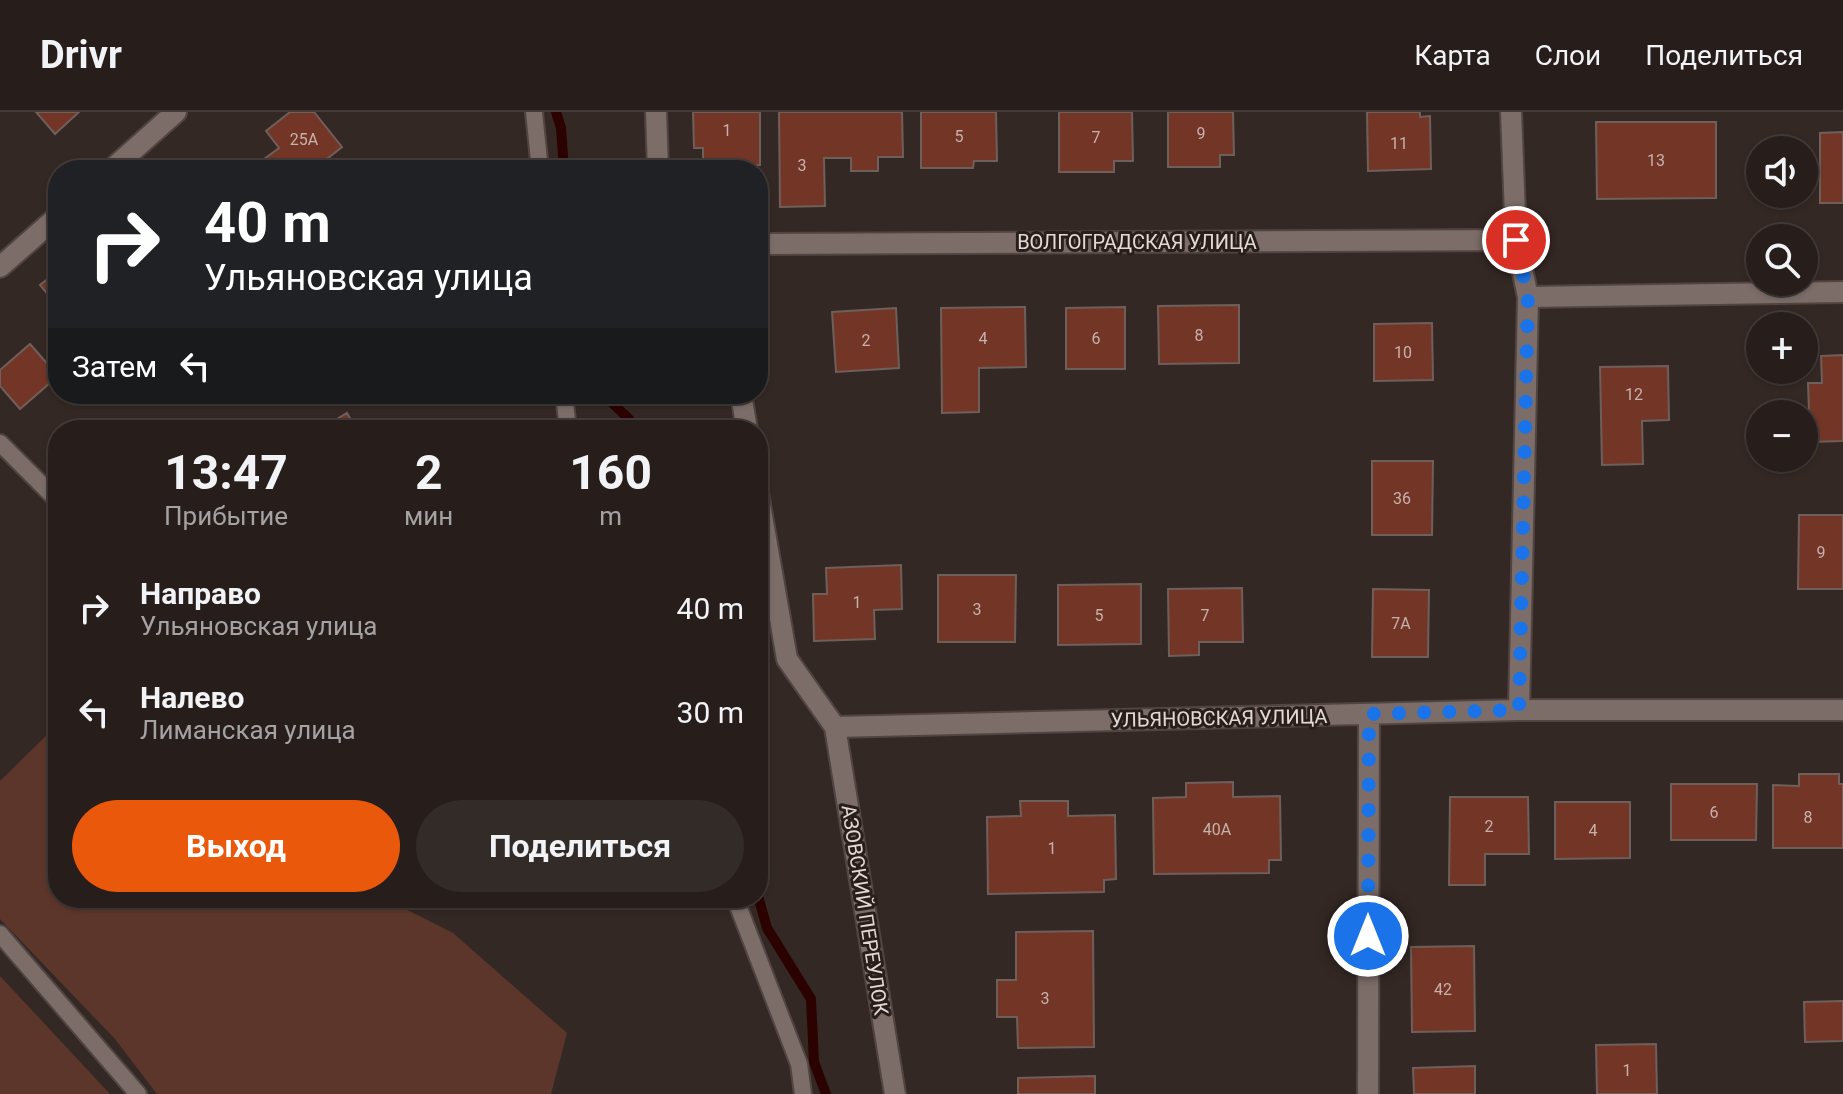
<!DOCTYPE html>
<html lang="ru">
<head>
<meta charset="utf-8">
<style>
  body { margin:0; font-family:Roboto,sans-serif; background:#332b28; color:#f1f3f6; height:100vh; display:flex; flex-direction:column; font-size:30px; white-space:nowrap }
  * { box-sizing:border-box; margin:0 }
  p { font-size:26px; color:#a4a2a3 }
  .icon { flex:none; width:44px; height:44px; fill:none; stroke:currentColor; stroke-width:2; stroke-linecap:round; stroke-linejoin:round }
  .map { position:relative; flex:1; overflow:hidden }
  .panel { position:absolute; left:48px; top:308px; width:720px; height:488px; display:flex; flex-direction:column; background:#271e1b; border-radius:32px; box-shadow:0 2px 6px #0004,0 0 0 2px #433c3a }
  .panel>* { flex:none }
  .top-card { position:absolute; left:48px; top:48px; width:720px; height:244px; border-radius:32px; box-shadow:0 2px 6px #0004,0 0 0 2px #433c3a; background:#202124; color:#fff; overflow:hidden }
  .fabs { position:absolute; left:1746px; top:24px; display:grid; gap:16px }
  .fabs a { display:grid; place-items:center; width:72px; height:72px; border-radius:50%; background:#271e1b; box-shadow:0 2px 6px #0004,0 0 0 2px #433c3a; font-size:40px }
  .pin { position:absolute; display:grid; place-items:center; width:68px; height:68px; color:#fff; margin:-34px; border:4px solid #fff; border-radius:50%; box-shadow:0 2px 8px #0007 }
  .me { position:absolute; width:88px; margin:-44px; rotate:0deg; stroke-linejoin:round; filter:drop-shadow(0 0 6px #0008) }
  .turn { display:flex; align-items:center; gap:28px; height:168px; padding:0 24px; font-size:36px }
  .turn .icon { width:104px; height:104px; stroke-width:2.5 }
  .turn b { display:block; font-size:56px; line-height:68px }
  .then { display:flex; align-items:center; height:76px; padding:0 24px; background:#0003; gap:16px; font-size:30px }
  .eta { display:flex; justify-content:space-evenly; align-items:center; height:136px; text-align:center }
  .eta b { font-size:48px; font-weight:700; line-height:56px }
  .action { display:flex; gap:16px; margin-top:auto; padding:16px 24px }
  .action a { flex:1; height:92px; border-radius:48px; background:#ea580c; color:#fff; font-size:32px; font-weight:700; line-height:92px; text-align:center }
  .action a+a { background:#332b28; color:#f1f3f6 }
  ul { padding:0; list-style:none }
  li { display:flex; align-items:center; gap:24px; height:104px; padding:0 24px }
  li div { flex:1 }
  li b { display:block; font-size:30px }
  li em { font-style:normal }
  header { display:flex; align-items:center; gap:48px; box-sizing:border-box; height:112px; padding:0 40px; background:#271e1b; border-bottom:2px solid #433c3a }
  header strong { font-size:38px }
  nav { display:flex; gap:44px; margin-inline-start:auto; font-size:28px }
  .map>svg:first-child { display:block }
  .green { fill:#5d362b }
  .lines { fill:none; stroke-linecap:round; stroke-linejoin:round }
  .stream { stroke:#2b0200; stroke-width:10 }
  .building { fill:#733626; stroke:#6e5f5b; stroke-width:2 }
  .lane-casing { stroke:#504542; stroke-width:20 }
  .street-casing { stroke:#504542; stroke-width:24 }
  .lane { stroke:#7c6d69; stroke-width:16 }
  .street { stroke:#7c6d69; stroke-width:20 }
  .route { stroke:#1a73e8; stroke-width:14; stroke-dasharray:0 25.2 }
  .labels { text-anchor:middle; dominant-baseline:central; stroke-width:6; stroke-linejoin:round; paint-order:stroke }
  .number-label { font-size:16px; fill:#c7b1ac }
  .street-label { font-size:20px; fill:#e3dad8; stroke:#2a1e1b }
</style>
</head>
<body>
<header>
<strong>Drivr</strong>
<nav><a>Карта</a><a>Слои</a><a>Поделиться</a></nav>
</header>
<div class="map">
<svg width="1843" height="982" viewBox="0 0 1843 982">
  <rect width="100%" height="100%" fill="#342824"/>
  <!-- green -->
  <path class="green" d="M 58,612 L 58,786 L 384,786 L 453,821 L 567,921 L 551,982 L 157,982 L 115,927 L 0,807 L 0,669 Z
    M 0,864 L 110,982 L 0,982 Z"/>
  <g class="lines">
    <!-- stream -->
    <path class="stream" d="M 556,0 L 561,16 L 564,58
      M 607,282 L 607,286 L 629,307 L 632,318
      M 758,784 L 767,816 L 811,887 L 814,950 L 826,982"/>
  </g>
  <!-- building -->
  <path class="building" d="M 36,0 L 79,0 L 55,22 Z
    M 290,0 L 314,0 L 342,35 L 313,58 L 260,58 L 256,53 L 279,36 L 266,19 Z
    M 693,0 L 760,0 L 760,53 L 703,53 L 703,36 L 694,36 Z
    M 779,0 L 902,0 L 903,45 L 878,45 L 878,59 L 851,59 L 851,46 L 824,46 L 825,94 L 780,95 Z
    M 921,0 L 996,0 L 997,49 L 974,49 L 973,56 L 921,56 Z
    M 1059,0 L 1132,0 L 1133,49 L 1114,49 L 1114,60 L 1059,60 Z
    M 1168,0 L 1233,0 L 1234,43 L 1220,43 L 1220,55 L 1168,55 Z
    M 1367,0 L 1420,0 L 1420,5 L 1430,4 L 1431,57 L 1368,59 Z
    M 1596,10 L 1716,10 L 1716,86 L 1597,87 Z
    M 1843,20 L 1843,91 L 1820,91 L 1820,21 Z
    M 58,159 L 58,195 L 40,173 Z
    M 1239,193 L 1239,251 L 1159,252 L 1158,194 Z
    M 1025,195 L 1026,255 L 979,256 L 979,300 L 942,301 L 941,196 Z
    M 1125,195 L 1125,257 L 1066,257 L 1066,196 Z
    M 896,196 L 899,256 L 836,260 L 832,200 Z
    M 1432,211 L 1433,268 L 1374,269 L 1374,212 Z
    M 30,232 L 58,264 L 20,297 L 0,274 L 0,258 Z
    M 1843,243 L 1843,329 L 1810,330 L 1808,271 L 1822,271 L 1821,244 Z
    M 1668,254 L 1669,308 L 1642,309 L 1643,352 L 1602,353 L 1600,255 Z
    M 347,301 L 357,318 L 319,318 Z
    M 1372,349 L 1433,349 L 1432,423 L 1372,423 Z
    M 1799,403 L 1843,403 L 1843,477 L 1798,477 Z
    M 901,453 L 902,497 L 874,498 L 875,527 L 814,529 L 813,482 L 827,482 L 826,456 Z
    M 938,463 L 1016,463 L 1015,530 L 938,530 Z
    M 1141,472 L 1141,532 L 1058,533 L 1058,473 Z
    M 1242,476 L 1243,530 L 1199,530 L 1199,543 L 1169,544 L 1168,477 Z
    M 1373,477 L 1429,478 L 1428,545 L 1372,545 Z
    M 1799,662 L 1839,662 L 1839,672 L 1843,672 L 1843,736 L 1773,736 L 1773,673 L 1799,674 Z
    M 1233,670 L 1233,685 L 1280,684 L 1281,748 L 1269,748 L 1269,761 L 1154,762 L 1153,686 L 1186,685 L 1186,671 Z
    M 1671,672 L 1757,672 L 1756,728 L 1671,728 Z
    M 1450,685 L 1528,685 L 1529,742 L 1485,742 L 1485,773 L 1449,773 Z
    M 1020,689 L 1068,689 L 1068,704 L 1115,703 L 1116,767 L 1104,768 L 1104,780 L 988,782 L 987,705 L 1021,704 Z
    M 1555,690 L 1630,690 L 1630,746 L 1555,747 Z
    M 1093,819 L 1094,935 L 1018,936 L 1017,905 L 997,905 L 997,868 L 1016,868 L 1016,820 Z
    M 1474,834 L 1475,919 L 1412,920 L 1411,835 Z
    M 1843,889 L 1843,929 L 1805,930 L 1804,890 Z
    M 1656,932 L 1657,982 L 1597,982 L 1596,933 Z
    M 1475,954 L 1475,982 L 1414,982 L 1413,956 Z
    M 1095,964 L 1095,982 L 1018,982 L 1018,966 Z"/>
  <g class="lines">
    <!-- lane casing -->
    <g class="lane-casing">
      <path id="lane" d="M 534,0 L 540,58
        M 564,282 L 568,318
        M 0,331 L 58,389
        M 735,786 L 799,952 L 803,982
        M 0,822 L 138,982"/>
    </g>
    <!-- street casing -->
    <g class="street-casing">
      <path id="street" d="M 656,0 L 658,58
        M 1511,0 L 1516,128 L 1528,185 L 1519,598
        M 111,58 L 176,0
        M 758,132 L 1516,128
        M 0,155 L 58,104
        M 1528,185 L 1843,180
        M 741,282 L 747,318
        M 758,381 L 787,547 L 835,615 L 895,982
        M 835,615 L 1519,598 L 1843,598
        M 1368,982 L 1369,602"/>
    </g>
    <!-- lane -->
    <use href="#lane" class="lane"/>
    <!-- street -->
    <use href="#street" class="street"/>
  </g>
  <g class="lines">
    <!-- route -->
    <path class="route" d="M 1368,824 L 1369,602 L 1519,598 L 1528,185 L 1516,128"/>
  </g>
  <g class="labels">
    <!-- number labels -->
    <g class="number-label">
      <text x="727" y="18">1</text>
      <text x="1201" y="21">9</text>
      <text x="959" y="24">5</text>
      <text x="1096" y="25">7</text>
      <text x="304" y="27">25А</text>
      <text x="1399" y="31">11</text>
      <text x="1656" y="48">13</text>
      <text x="802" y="53">3</text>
      <text x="1199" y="223">8</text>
      <text x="983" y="226">4</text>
      <text x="1096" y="226">6</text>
      <text x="866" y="228">2</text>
      <text x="1403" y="240">10</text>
      <text x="1634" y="282">12</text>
      <text x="1402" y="386">36</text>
      <text x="1821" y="440">9</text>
      <text x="857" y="490">1</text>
      <text x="977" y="497">3</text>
      <text x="1099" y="503">5</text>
      <text x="1205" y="503">7</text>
      <text x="1401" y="511">7А</text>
      <text x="1714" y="700">6</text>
      <text x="1808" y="705">8</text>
      <text x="1489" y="714">2</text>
      <text x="1217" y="717">40А</text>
      <text x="1593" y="718">4</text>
      <text x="1052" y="736">1</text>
      <text x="1443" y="877">42</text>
      <text x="1045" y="886">3</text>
      <text x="1627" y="958">1</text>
    </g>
    <!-- street labels -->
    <g class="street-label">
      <text x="1137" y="130">ВОЛГОГРАДСКАЯ УЛИЦА</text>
      <text transform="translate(1219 606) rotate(-1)">УЛЬЯНОВСКАЯ УЛИЦА</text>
      <text transform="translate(865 798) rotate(81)">АЗОВСКИЙ ПЕРЕУЛОК</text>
    </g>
  </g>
</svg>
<div class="fabs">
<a><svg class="icon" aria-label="sound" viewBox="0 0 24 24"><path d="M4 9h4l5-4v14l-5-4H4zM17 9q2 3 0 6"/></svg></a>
<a><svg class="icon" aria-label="search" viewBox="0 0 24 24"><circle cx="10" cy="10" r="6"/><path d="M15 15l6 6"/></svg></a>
<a>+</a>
<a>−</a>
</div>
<div class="pin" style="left:1516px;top:128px;background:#d93025"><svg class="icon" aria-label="arrive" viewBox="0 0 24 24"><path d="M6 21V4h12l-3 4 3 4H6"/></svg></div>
<svg class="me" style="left:1368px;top:824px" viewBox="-20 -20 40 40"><circle r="17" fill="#1a73e8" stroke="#fff" stroke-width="3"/><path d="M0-11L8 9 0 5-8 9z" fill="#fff"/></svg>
<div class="top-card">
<div class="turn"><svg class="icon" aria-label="right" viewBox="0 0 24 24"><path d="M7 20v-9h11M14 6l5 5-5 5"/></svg><div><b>40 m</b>Ульяновская улица</div></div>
<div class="then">Затем<svg class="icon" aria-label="left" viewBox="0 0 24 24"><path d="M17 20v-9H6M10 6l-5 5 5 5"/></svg></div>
</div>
<section class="panel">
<div class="eta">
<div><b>13:47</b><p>Прибытие</p></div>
<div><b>2</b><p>мин</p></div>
<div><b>160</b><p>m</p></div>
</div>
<ul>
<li><svg class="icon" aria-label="right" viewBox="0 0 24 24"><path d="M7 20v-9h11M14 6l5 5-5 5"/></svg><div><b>Направо</b><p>Ульяновская улица</p></div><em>40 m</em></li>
<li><svg class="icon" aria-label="left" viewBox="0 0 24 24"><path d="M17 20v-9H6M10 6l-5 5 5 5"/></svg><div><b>Налево</b><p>Лиманская улица</p></div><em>30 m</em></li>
</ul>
<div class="action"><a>Выход</a><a>Поделиться</a></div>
</section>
</div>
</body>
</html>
